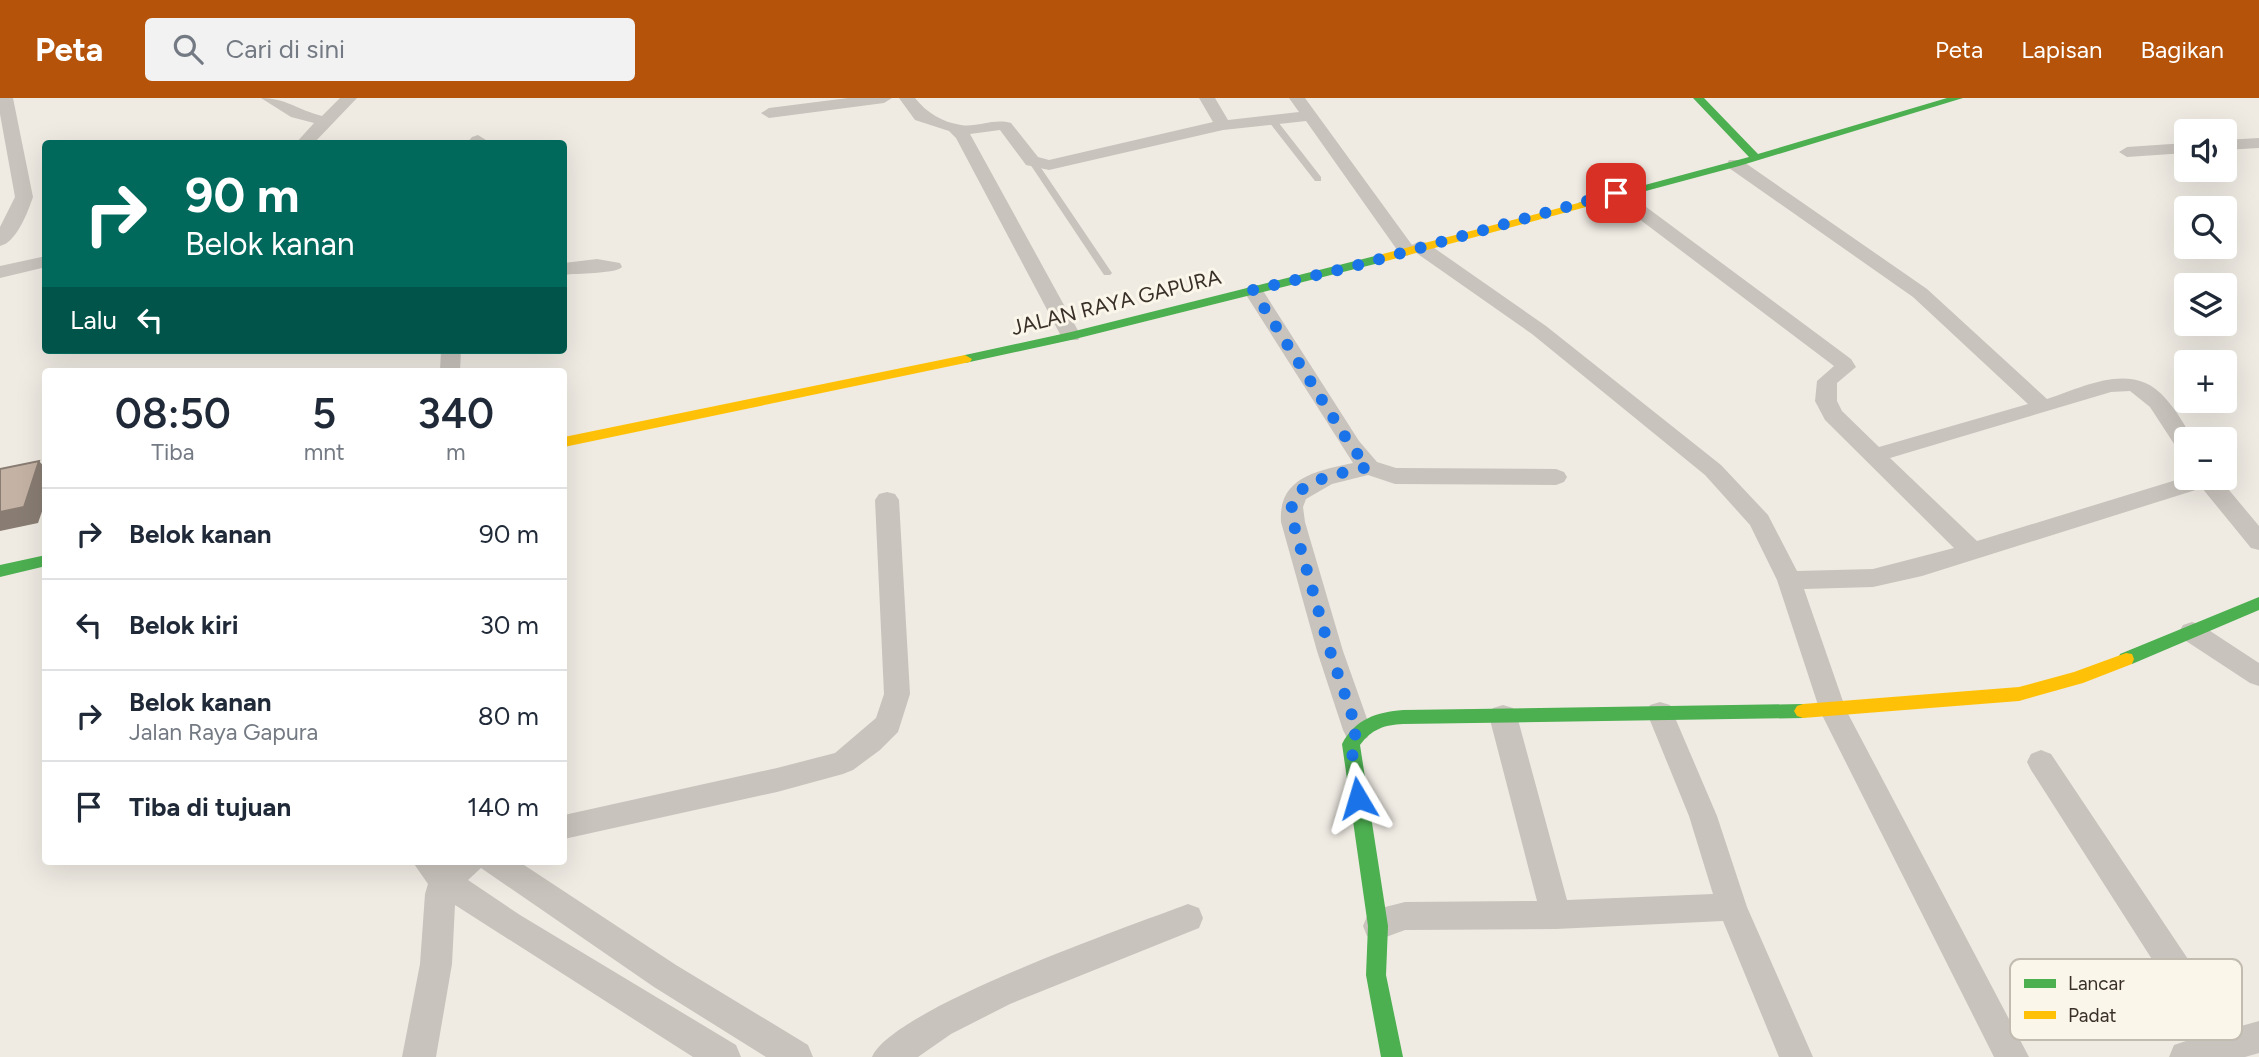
<!DOCTYPE html>
<html lang="id">
<head>
<meta charset="utf-8">
<style>
  body { margin:0; font-family:Figtree,sans-serif; background:#f2f2f3; color:#1f2937; height:100vh; display:flex; flex-direction:column; font-size:26px; white-space:nowrap }
  * { box-sizing:border-box; margin:0 }
  p { font-size:23px; color:#747a83 }
  .icon { flex:none; width:38px; height:38px; fill:none; stroke:currentColor; stroke-width:2; stroke-linecap:round; stroke-linejoin:round }
  .map { position:relative; flex:1; overflow:hidden }
  .drawer { position:absolute; left:42px; top:270px; width:525px; height:497px; display:flex; flex-direction:column; background:#fff; border-radius:7px; box-shadow:0 7px 28px #0002 }
  .drawer>* { flex:none }
  .hud { position:absolute; left:42px; top:42px; width:525px; height:214px; border-radius:7px; box-shadow:0 7px 28px #0002; background:#00695c; color:#fff; overflow:hidden }
  .controls { position:absolute; left:2174px; top:21px; display:grid; gap:14px }
  .controls a { display:grid; place-items:center; width:63px; height:63px; border-radius:7px; background:#fff; box-shadow:0 7px 28px #0002; font-size:35px }
  .pin { position:absolute; display:grid; place-items:center; width:60px; height:60px; color:#fff; margin:-30px; border-radius:14px; box-shadow:0 4px 10px #0006 }
  .me { position:absolute; width:77px; margin:-38px; rotate:353deg; stroke-linejoin:round; filter:drop-shadow(0 0 5px #0008) }
  .turn { display:flex; align-items:center; gap:24px; height:147px; padding:0 28px; font-size:32px }
  .turn .icon { width:91px; height:91px; stroke-width:2.5 }
  .turn b { display:block; font-size:49px; line-height:60px }
  .then { display:flex; align-items:center; height:66px; padding:0 28px; background:#0003; gap:14px; font-size:26px }
  .eta { display:flex; justify-content:space-evenly; align-items:center; height:119px; text-align:center }
  .eta b { font-size:42px; font-weight:600; line-height:49px }
  ul { padding:0; list-style:none }
  li { display:flex; align-items:center; gap:21px; height:91px; padding:0 28px; border-top:2px solid #e0e1e3 }
  li div { flex:1 }
  li b { display:block; font-size:26px }
  li em { font-style:normal }
  header { display:flex; align-items:center; gap:42px; box-sizing:border-box; height:98px; padding:0 35px; background:#b45309; color:#fff }
  header strong { font-size:33px }
  nav { display:flex; gap:38px; margin-inline-start:auto; font-size:24px }
  .search { width:490px; height:63px; background:#f2f2f3; display:flex; align-items:center; gap:18px; box-sizing:border-box; padding:0 24px; border-radius:7px; color:#747a83; font-size:26px }
  .map>svg:first-child { display:block }
  .lines { fill:none; stroke-linecap:round; stroke-linejoin:round }
  .lane { fill:#c8c3bc; fill-rule:evenodd }
  .street { fill:#c8c3bc; fill-rule:evenodd }
  .fast { fill:#4caf50; fill-rule:evenodd }
  .slow { fill:#ffc107; fill-rule:evenodd }
  .shaded-wall { fill:#897d73 }
  .building { fill:#c4b2a4; stroke:#897d73; stroke-width:2 }
  .route { stroke:#1a73e8; stroke-width:12; stroke-dasharray:0 21.6 }
  .labels { text-anchor:middle; dominant-baseline:central; stroke-width:6; stroke-linejoin:round; paint-order:stroke }
  .far-street-label { font-size:21px; fill:#393129; stroke:#fbf6ea }
  .key { fill:#fbf6ea; stroke:#c1bbb0; stroke-width:2 }
  .key-label { font-size:19px; fill:#393129 }
</style>
</head>
<body>
<header>
<strong>Peta</strong>
<div class="search"><svg class="icon" aria-label="search" viewBox="0 0 24 24"><circle cx="10" cy="10" r="6"/><path d="M15 15l6 6"/></svg>Cari di sini</div>
<nav><a>Peta</a><a>Lapisan</a><a>Bagikan</a></nav>
</header>
<div class="map">
<svg width="2259" height="959" viewBox="0 0 2259 959">
  <rect width="100%" height="100%" fill="#efebe3"/>
  <g class="lines">
    <!-- lane -->
    <path class="lane" d="M 1269,20 L 1275,20 L 1321,79 L 1321,83 L 1315,83 L 1269,24 Z
      M 1029,61 L 1035,61 L 1112,175 L 1110,177 L 1104,177 L 1028,63 Z"/>
    <!-- street -->
    <path class="street" d="M 0,0 L 13,0 L 33,99 C 28,114 16,145 0,148 L 0,129 L 15,99 L 0,16 Z
      M 261,0 C 286,0 298,12 322,18 L 340,0 L 357,0 L 313,46 L 295,46 L 314,25 L 291,19 Z
      M 848,0 L 892,0 L 884,5 L 769,20 L 761,15 L 769,10 Z
      M 899,0 L 915,0 C 927,15 942,24 961,27 C 977,30 993,20 1011,25 L 1038,59 L 1049,62 L 1213,24 L 1199,0 L 1215,0 L 1228,22 L 1299,14 L 1289,0 L 1305,0 L 1412,147 L 1420,143 L 1427,145 L 1546,228 L 1721,367 L 1768,417 L 1797,473 L 1873,471 L 1954,450 L 1825,322 L 1815,303 L 1817,283 L 1834,268 L 1610,99 L 1607,95 L 1610,91 L 1622,91 L 1851,261 L 1856,269 L 1837,285 L 1837,303 L 1842,313 L 1879,349 L 2028,306 L 1913,199 L 1729,70 L 1727,66 L 1729,62 L 1741,62 L 1927,191 L 2047,301 C 2086,288 2134,262 2166,301 C 2177,313 2185,328 2193,341 L 2186,341 L 2186,354 L 2178,352 L 2150,309 L 2130,293 L 2111,294 L 1890,360 L 1977,443 L 2186,379 L 2219,380 L 2259,428 L 2259,452 L 2251,450 L 2202,390 L 1922,478 L 1873,489 L 1804,491 L 1846,612 L 2029,959 L 1994,959 L 1820,613 L 1777,482 L 1750,427 L 1705,377 L 1532,236 L 1415,154 L 1407,158 L 1400,156 L 1306,23 L 1223,32 L 1049,72 L 1026,67 L 1000,32 L 970,36 L 1081,238 L 1078,242 L 1064,242 L 1061,238 L 956,40 L 949,33 L 915,22 Z
      M 478,37 L 486,42 L 484,46 L 466,46 L 472,39 Z
      M 2259,40 L 2259,50 L 2224,52 L 2224,42 Z
      M 2186,45 L 2186,55 L 2127,59 L 2119,54 L 2127,49 Z
      M 46,158 L 46,169 L 0,180 L 0,168 Z
      M 597,161 L 620,165 L 622,169 C 616,176 576,175 564,177 L 564,165 Z
      M 1253,186 L 1260,188 L 1359,343 L 1377,364 L 1396,370 L 1556,371 L 1564,374 L 1567,379 L 1564,384 L 1556,387 L 1395,386 L 1368,377 L 1332,386 L 1306,401 L 1303,409 L 1305,424 L 1343,553 L 1371,632 L 1367,640 L 1357,643 L 1347,640 L 1343,632 L 1317,553 L 1281,424 C 1278,379 1317,373 1353,365 L 1243,192 Z
      M 441,252 L 461,252 L 460,273 L 440,273 Z
      M 887,394 L 895,396 L 899,402 L 910,596 L 898,634 L 880,652 L 853,672 L 843,676 L 777,694 L 564,741 L 564,717 L 777,670 L 835,655 L 876,620 L 884,596 L 875,402 L 879,396 Z
      M 2192,524 L 2201,527 L 2259,565 L 2259,588 L 2250,585 L 2183,541 L 2179,534 L 2183,527 Z
      M 1660,604 L 1670,607 L 1673,615 L 1717,718 L 1747,809 L 1813,959 L 1779,959 L 1723,823 L 1556,831 L 1405,832 L 1378,842 L 1367,838 L 1363,828 L 1367,818 L 1377,811 L 1405,804 L 1537,803 L 1489,618 L 1493,610 L 1503,607 L 1513,610 L 1517,618 L 1567,802 L 1713,796 L 1689,718 L 1647,615 L 1650,607 Z
      M 2041,652 L 2051,656 L 2234,930 L 2259,923 L 2259,955 L 2245,959 L 2169,959 L 2174,947 L 2201,938 L 2031,672 L 2027,664 L 2031,656 Z
      M 412,763 L 518,763 L 676,867 L 808,947 L 813,959 L 766,959 L 654,889 L 481,770 L 468,782 L 520,817 L 736,947 L 741,959 L 693,959 L 455,807 L 452,866 L 436,959 L 402,959 L 420,866 L 425,796 L 428,786 Z
      M 1188,806 L 1199,810 L 1203,820 L 1199,830 L 1010,906 L 951,936 L 918,959 L 872,959 C 893,910 1130,828 1188,806 Z"/>
    <!-- fast -->
    <path class="fast" d="M 1693,0 L 1704,0 L 1758,56 L 1947,0 L 1963,0 L 1739,68 L 1586,109 L 1578,109 L 1578,105 L 1749,59 Z
      M 1379,157 L 1385,161 L 1383,164 L 1071,242 L 965,265 L 958,261 L 965,257 L 1071,234 Z
      M 46,457 L 46,468 L 0,479 L 0,467 Z
      M 2259,499 L 2259,512 L 2132,566 L 2120,566 L 2118,561 L 2120,556 Z
      M 1803,606 L 1809,608 L 1812,613 L 1809,618 L 1803,620 L 1403,626 C 1384,627 1372,631 1360,647 L 1388,828 L 1386,877 L 1403,959 L 1381,959 L 1366,877 L 1368,828 L 1342,646 C 1355,621 1377,614 1403,612 Z"/>
    <!-- slow -->
    <path class="slow" d="M 1582,104 L 1586,105 L 1586,109 L 1379,165 L 1373,161 L 1375,158 Z
      M 965,257 L 972,261 L 970,264 L 564,349 L 564,339 Z
      M 2126,555 L 2132,556 L 2134,561 L 2132,566 L 2083,585 L 2019,603 L 1803,620 L 1797,618 L 1794,613 L 1797,608 L 1803,606 L 2019,589 L 2074,574 Z"/>
  </g>
  <!-- shaded-wall -->
  <path class="shaded-wall" d="M 39,363 L 46,371 L 46,402 L 38,425 L 0,433 L 0,414 Z"/>
  <!-- building -->
  <path class="building" d="M 39,363 L 24,409 L 0,414 L 0,371 Z"/>
  <g class="lines">
    <!-- route -->
    <path class="route" d="M 1358,700 L 1351,646 L 1357,632 L 1330,553 L 1293,424 C 1293,419 1291,412 1292,407 C 1298,380 1346,375 1368,369 L 1351,348 L 1253,192 L 1355,168 L 1616,95"/>
  </g>
  <g class="labels">
    <!-- far-street labels -->
    <g class="far-street-label">
      <text transform="translate(1116 204) rotate(-14)">JALAN RAYA GAPURA</text>
    </g>
  </g>
  <!-- legend -->
  <rect x="2010" y="861" width="232" height="81" rx="10" class="key"/>
  <rect x="2024" y="881" width="32" height="9" fill="#4caf50"/>
  <rect x="2024" y="913" width="32" height="8" fill="#ffc107"/>
  <g class="key-label">
    <text x="2068" y="892">Lancar</text>
    <text x="2068" y="924">Padat</text>
  </g>
</svg>
<div class="controls">
<a><svg class="icon" aria-label="sound" viewBox="0 0 24 24"><path d="M4 9h4l5-4v14l-5-4H4zM17 9q2 3 0 6"/></svg></a>
<a><svg class="icon" aria-label="search" viewBox="0 0 24 24"><circle cx="10" cy="10" r="6"/><path d="M15 15l6 6"/></svg></a>
<a><svg class="icon" aria-label="layers" viewBox="0 0 24 24"><path d="M12 4l9 5-9 5-9-5zM3 14l9 5 9-5"/></svg></a>
<a>+</a>
<a>−</a>
</div>
<div class="pin" style="left:1616px;top:95px;background:#d93025"><svg class="icon" aria-label="arrive" viewBox="0 0 24 24"><path d="M6 21V4h12l-3 4 3 4H6"/></svg></div>
<svg class="me" style="left:1358px;top:700px" viewBox="-20 -20 40 40"><path d="M0-17L14 15 0 8-14 15z" fill="#1a73e8" stroke="#fff" stroke-width="4"/></svg>
<div class="hud">
<div class="turn"><svg class="icon" aria-label="right" viewBox="0 0 24 24"><path d="M7 20v-9h11M14 6l5 5-5 5"/></svg><div><b>90 m</b>Belok kanan</div></div>
<div class="then">Lalu<svg class="icon" aria-label="left" viewBox="0 0 24 24"><path d="M17 20v-9H6M10 6l-5 5 5 5"/></svg></div>
</div>
<section class="drawer">
<div class="eta">
<div><b>08:50</b><p>Tiba</p></div>
<div><b>5</b><p>mnt</p></div>
<div><b>340</b><p>m</p></div>
</div>
<ul>
<li><svg class="icon" aria-label="right" viewBox="0 0 24 24"><path d="M7 20v-9h11M14 6l5 5-5 5"/></svg><div><b>Belok kanan</b></div><em>90 m</em></li>
<li><svg class="icon" aria-label="left" viewBox="0 0 24 24"><path d="M17 20v-9H6M10 6l-5 5 5 5"/></svg><div><b>Belok kiri</b></div><em>30 m</em></li>
<li><svg class="icon" aria-label="right" viewBox="0 0 24 24"><path d="M7 20v-9h11M14 6l5 5-5 5"/></svg><div><b>Belok kanan</b><p>Jalan Raya Gapura</p></div><em>80 m</em></li>
<li><svg class="icon" aria-label="arrive" viewBox="0 0 24 24"><path d="M6 21V4h12l-3 4 3 4H6"/></svg><div><b>Tiba di tujuan</b></div><em>140 m</em></li>
</ul>
</section>
</div>
</body>
</html>
